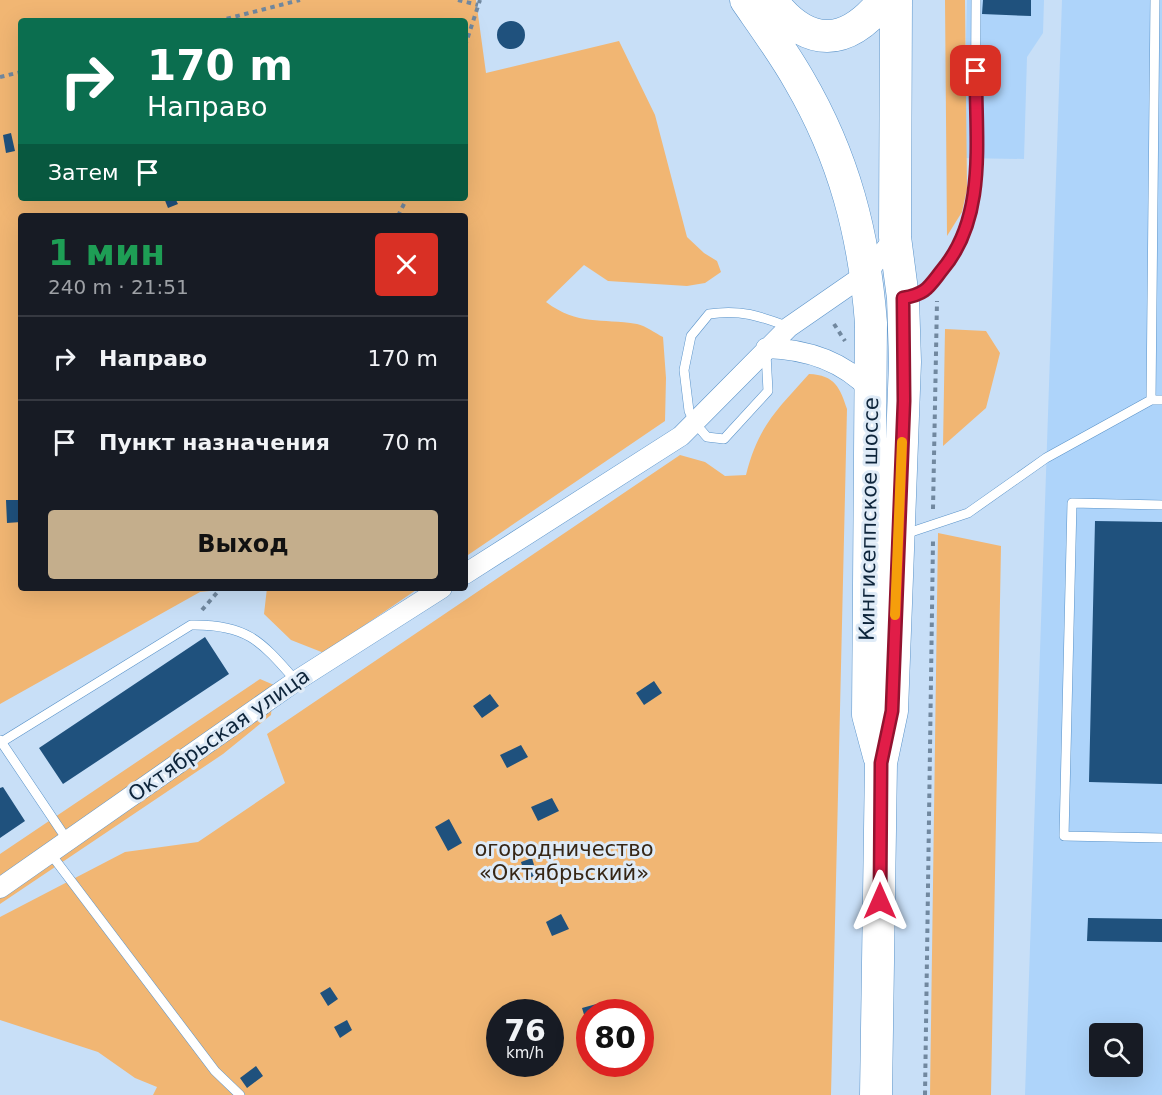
<!DOCTYPE html>
<html lang="ru">
<head>
<meta charset="utf-8">
<style>
  body { margin:0; font-family:"DejaVu Sans",sans-serif; background:#242831; color:#f1f3f6; height:100vh; display:flex; flex-direction:column; font-size:22px; white-space:nowrap }
  * { box-sizing:border-box; margin:0 }
  p { font-size:20px; color:#9ea1a6 }
  .icon { flex:none; width:33px; height:33px; fill:none; stroke:currentColor; stroke-width:2; stroke-linecap:round; stroke-linejoin:round }
  .map { position:relative; flex:1; overflow:hidden }
  .sheet { position:absolute; left:18px; top:213px; width:450px; height:378px; display:flex; flex-direction:column; background:#171b24; border-radius:6px; box-shadow:0 6px 24px #0002 }
  .sheet>* { flex:none }
  .top-card { position:absolute; left:18px; top:18px; width:450px; height:183px; border-radius:6px; box-shadow:0 6px 24px #0002; background:#0b6e4f; color:#fff; overflow:hidden }
  .controls { position:absolute; left:1089px; top:1023px; display:grid; gap:12px }
  .controls a { display:grid; place-items:center; width:54px; height:54px; border-radius:6px; background:#171b24; box-shadow:0 6px 24px #0002; font-size:30px }
  .speed { position:absolute; left:486px; top:999px; display:flex; gap:12px; font-size:30px; font-weight:700; text-align:center }
  .speed>* { display:grid; place-content:center; width:78px; height:78px; border-radius:50%; background:#171b24; box-shadow:0 6px 24px #0002; line-height:1 }
  .speed small { font-size:15px; font-weight:400 }
  .speed .limit { border:9px solid #d22; background:#fff; color:#111 }
  .pin { position:absolute; display:grid; place-items:center; width:51px; height:51px; color:#fff; margin:-26px; border-radius:12px; box-shadow:0 3px 9px #0006 }
  .me { position:absolute; width:66px; margin:-33px; rotate:0deg; stroke-linejoin:round; filter:drop-shadow(0 0 4px #0008) }
  .turn { display:flex; align-items:center; gap:21px; height:126px; padding:0 30px; font-size:27px }
  .turn .icon { width:78px; height:78px; stroke-width:2.5 }
  .turn b { display:block; font-size:42px; line-height:51px }
  .then { display:flex; align-items:center; height:57px; padding:0 30px; background:#0003; gap:12px; font-size:22px }
  .round { display:grid; place-items:center; flex:none; width:63px; height:63px; border-radius:6px; background:#242831 }
  .head { display:flex; align-items:center; justify-content:space-between; height:102px; padding:0 30px }
  h1 { font-size:36px; font-weight:800; line-height:45px; color:#1e9e55 }
  .action { display:flex; gap:12px; margin-top:auto; padding:12px 30px }
  .action a { flex:1; height:69px; border-radius:6px; background:#c4ae8c; color:#111; font-size:24px; font-weight:800; line-height:69px; text-align:center }
  ul { padding:0; list-style:none }
  li { display:flex; align-items:center; gap:18px; height:84px; padding:0 30px; border-top:2px solid #363941 }
  li div { flex:1 }
  li b { display:block; font-size:22px }
  li em { font-style:normal }
  .map>svg:first-child { display:block }
  .built { fill:#aed4fa; fill-rule:evenodd }
  .green { fill:#f1b673; fill-rule:evenodd }
  .building { fill:#1f517d }
  .lines { fill:none; stroke-linecap:round; stroke-linejoin:round }
  .service-casing { stroke:#5a93c9; stroke-width:10 }
  .minor-casing { stroke:#5a93c9; stroke-width:21 }
  .trunk-casing { stroke:#5a93c9; stroke-width:33 }
  .path { stroke:#71889f; stroke-width:4; stroke-dasharray:4.5 4.5; stroke-linecap:butt }
  .service { stroke:#fff; stroke-width:9 }
  .minor { stroke:#fff; stroke-width:20 }
  .trunk { stroke:#fff; stroke-width:32 }
  .route-casing { stroke:#92132f; stroke-width:15 }
  .route { stroke:#e11d48; stroke-width:10 }
  .slow { stroke:#f59e0b; stroke-width:10 }
  .labels { text-anchor:middle; dominant-baseline:central; stroke-width:6; stroke-linejoin:round; paint-order:stroke }
  .street-label { font-size:21px; fill:#0e253b; stroke:#dfebf7 }
  .park-label { font-size:21px; fill:#362615; stroke:#dfebf7 }
</style>
</head>
<body>
<div class="map">
<svg width="1162" height="1095" viewBox="0 0 1162 1095">
  <rect width="100%" height="100%" fill="#c8dff7"/>
  <!-- built -->
  <path class="built" d="M 967,0 L 1044,0 L 1043,33 L 1027,57 L 1024,159 L 963,158 Z
    M 1062,0 L 1162,0 L 1162,1095 L 1025,1095 ZM 1100,1034 L 1132,1034 L 1132,1066 L 1100,1066 Z"/>
  <!-- green -->
  <path class="green" d="M 0,0 L 476,0 L 486,73 L 619,41 L 655,115 L 687,237 L 704,253 L 717,261 L 721,272 L 705,283 L 687,286 L 608,281 L 584,265 L 546,302 C 578,326 601,318 637,324 C 646,326 655,333 663,337 L 666,378 L 665,421 L 465,557 L 465,216 L 21,216 L 21,588 L 242,588 L 200,592 L 0,704 ZM 21,21 L 465,21 L 465,198 L 21,198 Z
    M 945,0 L 965,0 L 967,189 L 962,212 L 947,236 Z
    M 945,329 L 986,331 L 1000,353 L 986,408 L 943,446 Z
    M 809,374 C 835,375 840,388 847,409 L 831,1095 L 153,1095 L 157,1087 L 135,1078 L 98,1052 L 0,1020 L 0,917 L 125,852 L 198,842 L 285,783 L 267,734 L 680,455 L 705,462 L 725,476 L 746,475 C 758,426 777,410 809,374 ZM 500,1012 L 550,1012 L 550,1064 L 500,1064 ZM 590,1012 L 640,1012 L 640,1064 L 590,1064 Z
    M 938,533 L 1001,546 L 991,1095 L 930,1095 Z
    M 267,588 L 419,588 L 324,653 L 291,640 L 264,614 Z
    M 260,679 L 274,685 L 271,715 L 223,754 L 0,904 L 0,854 Z"/>
  <!-- building -->
  <path class="building" d="M 983,0 L 1031,0 L 1031,16 L 982,14 Z
    M497 35a14 14 0 1 1 28 0a14 14 0 1 1-28 0Z
    M 11,133 L 15,151 L 6,153 L 3,135 Z
    M 164,198 L 175,198 L 178,204 L 168,208 Z
    M 6,500 L 21,500 L 21,522 L 7,523 Z
    M 1095,521 L 1162,522 L 1162,784 L 1089,782 Z
    M 205,637 L 229,674 L 63,784 L 39,748 Z
    M 654,681 L 662,693 L 644,705 L 636,693 Z
    M 490,694 L 499,706 L 482,718 L 473,706 Z
    M 521,745 L 528,757 L 507,768 L 500,755 Z
    M 3,787 L 25,821 L 0,838 L 0,788 Z
    M 552,798 L 559,811 L 538,821 L 531,807 Z
    M 449,819 L 462,843 L 448,851 L 435,827 Z
    M 532,858 L 537,875 L 526,879 L 521,862 Z
    M 561,914 L 569,929 L 552,936 L 546,922 Z
    M 1088,918 L 1162,919 L 1162,942 L 1087,941 Z
    M 330,987 L 338,999 L 328,1006 L 320,993 Z
    M 600,1003 L 603,1012 L 590,1012 L 589,1031 L 582,1008 Z
    M 347,1020 L 352,1030 L 340,1038 L 334,1027 Z
    M 256,1066 L 263,1076 L 247,1088 L 240,1078 Z"/>
  <g class="lines">
    <!-- service casing -->
    <g class="service-casing">
      <path id="service" d="M 1155,0 L 1151,400 L 1162,400
        M 908,297 L 921,294 L 949,262 L 970,219 L 975,188 L 976,0
        M 766,354 L 768,391 L 724,439 L 707,437 L 694,422 L 689,411 L 684,370 L 691,336 L 709,314 C 740,309 760,316 789,327
        M 1162,505 L 1072,503 L 1064,836 L 1162,838
        M 905,534 L 968,513 L 1046,458 L 1151,400
        M 0,740 L 68,841
        M 0,743 L 191,625 C 247,624 261,641 296,681
        M 50,853 L 215,1071 L 240,1095"/>
    </g>
    <!-- minor casing -->
    <g class="minor-casing">
      <path id="minor" d="M 766,348 C 806,349 842,360 870,390
        M 465,574 L 681,436 L 789,327 L 867,273 L 895,237
        M 0,888 L 296,681 L 442,588"/>
    </g>
    <!-- trunk casing -->
    <g class="trunk-casing">
      <path id="trunk" d="M 746,0 C 764,26 783,52 799,80 C 844,157 864,234 871,323 L 868,715 L 879,756
        M 771,0 C 808,49 847,47 884,0
        M 876,1095 L 881,763 L 892,711 L 905,362 L 903,298 L 895,237 L 896,0"/>
    </g>
    <!-- path -->
    <path class="path" d="M 458,0 L 478,5
      M 218,21 L 300,0
      M 465,46 L 480,0
      M 0,77 L 21,72
      M 398,216 L 407,198
      M 834,324 L 845,341
      M 933,509 L 937,301
      M 202,610 L 221,588
      M 925,1095 L 933,541"/>
    <!-- service -->
    <use href="#service" class="service"/>
    <!-- minor -->
    <use href="#minor" class="minor"/>
    <!-- trunk -->
    <use href="#trunk" class="trunk"/>
  </g>
  <g class="lines">
    <!-- route casing -->
    <g class="route-casing">
      <path id="route" d="M 880,901 L 881,763 L 892,711 L 904,401 L 903,298 C 926,294 928,288 942,270 C 988,216 975,137 976,71"/>
    </g>
    <!-- route -->
    <use href="#route" class="route"/>
    <!-- slow -->
    <path class="slow" d="M 895,615 L 902,442"/>
  </g>
  <g class="labels">
    <!-- street labels -->
    <g class="street-label">
      <text transform="translate(869 519) rotate(-89)">Кингисеппское шоссе</text>
      <text transform="translate(219 735) rotate(-35)">Октябрьская улица</text>
    </g>
    <!-- park labels -->
    <g class="park-label">
      <text x="564" y="849">огородничество<tspan x="564" dy="24">«Октябрьский»</tspan></text>
    </g>
  </g>
</svg>
<div class="controls">
<a><svg class="icon" aria-label="search" viewBox="0 0 24 24"><circle cx="10" cy="10" r="6"/><path d="M15 15l6 6"/></svg></a>
</div>
<div class="speed"><div>76<small>km/h</small></div><div class="limit">80</div></div>
<div class="pin" style="left:976px;top:71px;background:#d93025"><svg class="icon" aria-label="arrive" viewBox="0 0 24 24"><path d="M6 21V4h12l-3 4 3 4H6"/></svg></div>
<svg class="me" style="left:880px;top:901px" viewBox="-20 -20 40 40"><path d="M0-17L14 15 0 8-14 15z" fill="#e11d48" stroke="#fff" stroke-width="4"/></svg>
<div class="top-card">
<div class="turn"><svg class="icon" aria-label="right" viewBox="0 0 24 24"><path d="M7 20v-9h11M14 6l5 5-5 5"/></svg><div><b>170 m</b>Направо</div></div>
<div class="then">Затем<svg class="icon" aria-label="arrive" viewBox="0 0 24 24"><path d="M6 21V4h12l-3 4 3 4H6"/></svg></div>
</div>
<section class="sheet">
<div class="head"><div><h1>1 мин</h1><p>240 m · 21:51</p></div><a class="round" style="background:#d93025;color:#fff"><svg class="icon" aria-label="close" viewBox="0 0 24 24"><path d="M6 6l12 12M18 6L6 18"/></svg></a></div>
<ul>
<li><svg class="icon" aria-label="right" viewBox="0 0 24 24"><path d="M7 20v-9h11M14 6l5 5-5 5"/></svg><div><b>Направо</b></div><em>170 m</em></li>
<li><svg class="icon" aria-label="arrive" viewBox="0 0 24 24"><path d="M6 21V4h12l-3 4 3 4H6"/></svg><div><b>Пункт назначения</b></div><em>70 m</em></li>
</ul>
<div class="action"><a>Выход</a></div>
</section>
</div>
</body>
</html>
